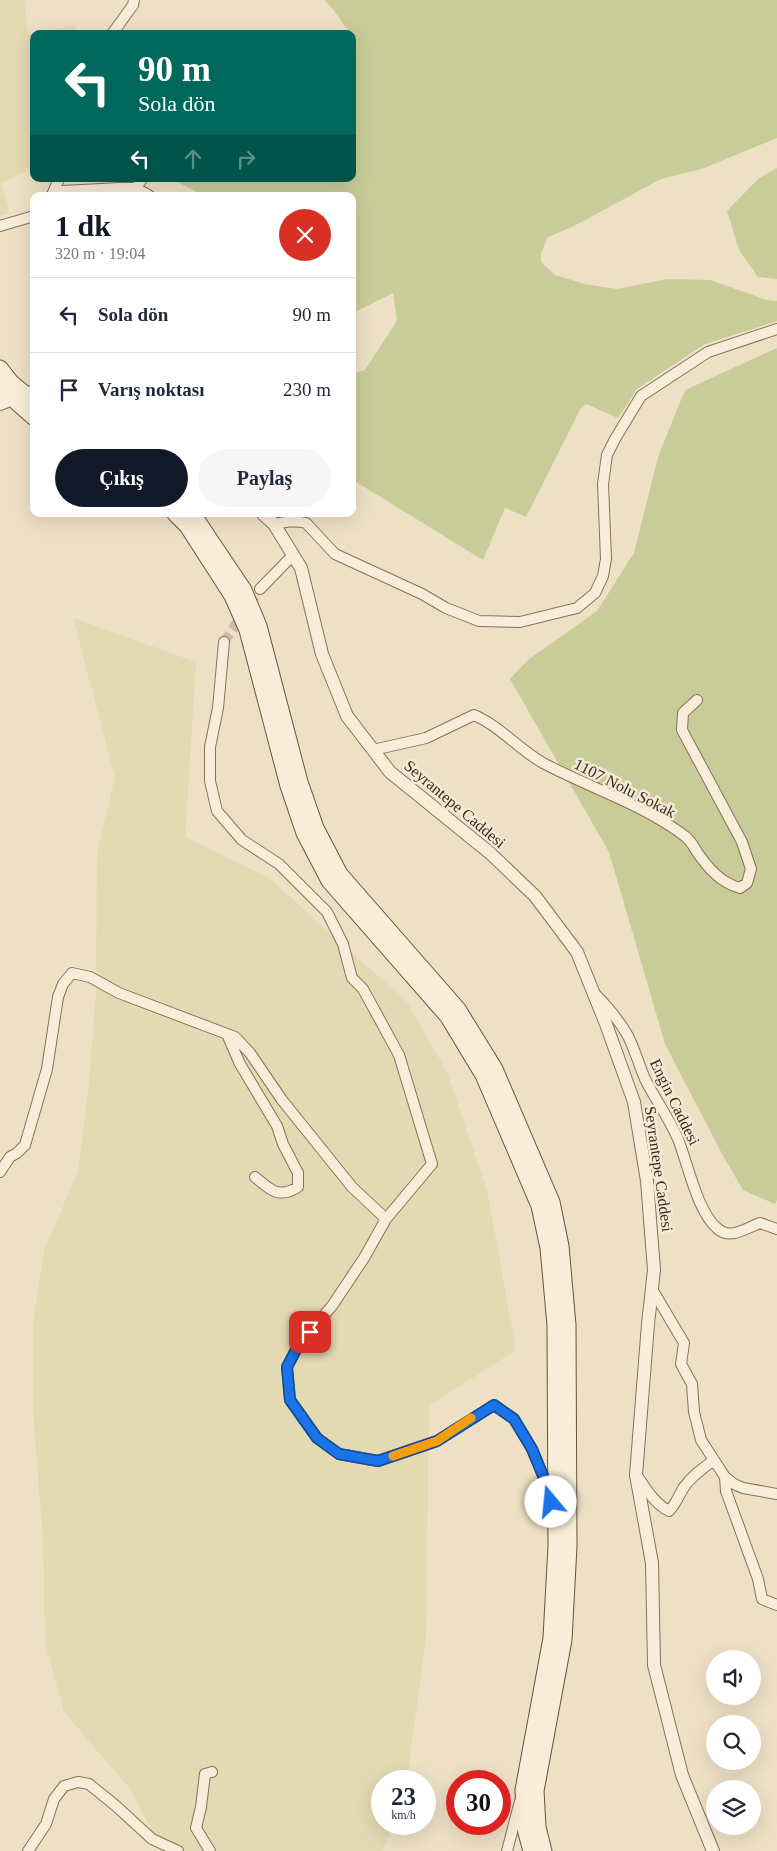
<!DOCTYPE html>
<html lang="tr">
<head>
<meta charset="utf-8">
<style>
  body { margin:0; font-family:"Times New Roman",serif; background:#f6f6f7; color:#1f2937; height:100vh; display:flex; flex-direction:column; font-size:19px; white-space:nowrap }
  * { box-sizing:border-box; margin:0 }
  p { font-size:16px; color:#747a83 }
  .icon { flex:none; width:28px; height:28px; fill:none; stroke:currentColor; stroke-width:2; stroke-linecap:round; stroke-linejoin:round }
  .map { position:relative; flex:1; overflow:hidden }
  .details { position:absolute; left:30px; top:192px; width:326px; height:325px; display:flex; flex-direction:column; background:#fff; border-radius:10px; box-shadow:0 5px 20px #0002 }
  .details>* { flex:none }
  .banner { position:absolute; left:30px; top:30px; width:326px; height:152px; border-radius:10px; box-shadow:0 5px 20px #0002; background:#00695c; color:#fff; overflow:hidden }
  .buttons { position:absolute; left:706px; top:1650px; display:grid; gap:10px }
  .buttons a { display:grid; place-items:center; width:55px; height:55px; border-radius:50%; background:#fff; box-shadow:0 5px 20px #0002; font-size:25px }
  .speed { position:absolute; left:371px; top:1770px; display:flex; gap:10px; font-size:25px; font-weight:700; text-align:center }
  .speed>* { display:grid; place-content:center; width:65px; height:65px; border-radius:50%; background:#fff; box-shadow:0 5px 20px #0002; line-height:1 }
  .speed small { font-size:12px; font-weight:400 }
  .speed .limit { border:8px solid #d22; background:#fff; color:#111 }
  .pin { position:absolute; display:grid; place-items:center; width:42px; height:42px; color:#fff; margin:-21px; border-radius:10px; box-shadow:0 2px 8px #0006 }
  .me { position:absolute; width:55px; margin:-28px; rotate:343deg; stroke-linejoin:round; filter:drop-shadow(0 0 4px #0008) }
  .turn { display:flex; align-items:center; gap:18px; height:105px; padding:0 25px; font-size:22px }
  .turn .icon { width:65px; height:65px; stroke-width:2.5 }
  .turn b { display:block; font-size:35px; line-height:42px }
  .lanes { display:flex; align-items:center; height:48px; padding:0 25px; background:#0003; justify-content:center; gap:25px; direction:ltr }
  .lanes .off { opacity:.35 }
  .round { display:grid; place-items:center; flex:none; width:52px; height:52px; border-radius:26px; background:#f6f6f7 }
  .head { display:flex; align-items:center; justify-content:space-between; height:85px; padding:0 25px }
  h1 { font-size:30px; font-weight:800; line-height:38px; color:#111827 }
  .action { display:flex; gap:10px; margin-top:auto; padding:10px 25px }
  .action a { flex:1; height:58px; border-radius:30px; background:#111827; color:#fff; font-size:20px; font-weight:800; line-height:58px; text-align:center }
  .action a+a { background:#f6f6f7; color:#1f2937 }
  ul { padding:0; list-style:none }
  li { display:flex; align-items:center; gap:15px; height:75px; padding:0 25px; border-top:1px solid #e0e1e3 }
  li div { flex:1 }
  li b { display:block; font-size:19px }
  li em { font-style:normal }
  .map>svg:first-child { display:block }
  .farmland { fill:#e3d9b2 }
  .green { fill:#c8cc99 }
  .lines { fill:none; stroke-linecap:round; stroke-linejoin:round }
  .minor-tunnel { stroke:#cabca4; stroke-width:10; stroke-dasharray:10 5; stroke-linecap:butt }
  .minor-casing { stroke:#88715b; stroke-width:12 }
  .tertiary-casing { stroke:#88715b; stroke-width:14 }
  .secondary-casing { stroke:#6a523e; stroke-width:17 }
  .minor { stroke:#f8edd8; stroke-width:10 }
  .tertiary { stroke:#f8edd8; stroke-width:12 }
  .secondary { stroke:#f8edd8; stroke-width:15 }
  .route-casing { stroke:#114b97; stroke-width:12 }
  .route { stroke:#1a73e8; stroke-width:9 }
  .slow { stroke:#f59e0b; stroke-width:9 }
  .labels { text-anchor:middle; dominant-baseline:central; stroke-width:5; stroke-linejoin:round; paint-order:stroke }
  .street-label { font-size:16px; fill:#392a1f; stroke:#f5ead4 }
</style>
</head>
<body>
<div class="map">
<svg width="777" height="1851" viewBox="0 0 777 1851">
  <rect width="100%" height="100%" fill="#eee0c5"/>
  <!-- farmland -->
  <path class="farmland" d="M 0,0 L 24,0 L 28,34 L 75,25 L 77,34 L 34,34 L 34,167 L 1,183 L 10,213 L 0,216 Z
    M 73,618 L 196,662 L 185,837 L 268,877 L 407,1002 L 447,1072 L 487,1190 L 516,1350 L 429,1406 L 426,1635 L 408,1773 L 405,1781 L 382,1781 L 382,1824 L 392,1824 L 383,1851 L 162,1851 L 131,1790 L 64,1712 L 45,1642 L 43,1540 L 33,1411 L 33,1323 L 44,1251 L 78,1171 L 88,1093 L 96,995 L 97,854 L 115,777 Z"/>
  <!-- green -->
  <path class="green" d="M 324,0 L 777,0 L 777,138 L 702,169 L 661,179 L 574,226 L 548,237 L 541,253 L 541,262 L 555,275 L 585,284 L 617,289 L 667,279 L 710,280 L 767,300 L 777,301 L 777,321 L 705,344 L 637,389 L 618,418 L 586,404 L 580,410 L 526,517 L 505,508 L 483,560 L 353,480 L 353,373 L 365,370 L 397,321 L 393,293 L 353,313 L 352,196 L 204,196 L 172,179 L 352,179 L 352,34 L 348,34 L 349,32 L 332,8 Z
    M 777,168 L 777,279 L 758,277 L 739,250 L 727,211 L 759,178 Z
    M 777,348 L 777,1200 L 775,1204 L 743,1190 L 721,1152 L 665,1044 L 609,852 L 510,679 L 528,660 L 597,611 L 634,553 L 659,454 L 685,390 Z"/>
  <g class="lines">
    <!-- minor-tunnel -->
    <path class="minor-tunnel" d="M 224,642 L 260,589"/>
    <!-- minor casing -->
    <g class="minor-casing">
      <path id="minor" d="M 112,34 L 133,5 L 134,0
        M 136,188 L 142,179
        M 52,195 L 59,179
        M 51,196 L 62,191 L 120,188 L 136,188 L 150,196
        M 0,226 L 34,216
        M 274,524 C 285,522 295,520 306,523 L 335,554 L 422,594 L 446,608 L 479,621 L 520,622 L 577,608 L 595,593 L 603,576 L 606,559 L 603,484 L 607,455 L 615,439 L 641,396 L 708,352 L 777,329
        M 260,589 L 293,555
        M 224,642 L 218,708 L 210,747 L 210,781 L 217,811 L 242,840 L 279,864 L 327,912 L 343,944 L 352,978 L 363,989 L 399,1055 L 432,1164 L 386,1219 L 364,1258 L 332,1306 L 299,1344 L 287,1367 L 290,1400 L 317,1438 L 339,1454 L 378,1461 L 437,1441 L 494,1405 L 514,1419 L 532,1449 L 546,1483 L 552,1504
        M 373,750 L 426,738 L 474,715 C 500,726 518,749 543,763 C 590,788 643,804 686,837 C 691,841 694,847 697,852 C 708,868 721,883 740,888 L 747,883 L 751,869 L 742,842 L 682,730 L 683,713 L 697,700
        M 595,994 C 608,1007 619,1020 628,1036 C 635,1050 639,1065 645,1079 C 655,1099 669,1118 678,1139 C 688,1164 697,1212 718,1229 C 731,1240 746,1228 760,1223 L 777,1229
        M 227,1034 L 240,1064 L 277,1126 L 283,1144 L 298,1173 L 298,1187 C 279,1199 270,1190 255,1177
        M 0,1172 L 10,1157 L 17,1153 L 25,1145 L 47,1069 L 58,997 L 63,984 L 72,973 L 90,977 L 119,993 L 235,1037 L 250,1053 L 282,1100 L 352,1187 L 386,1219
        M 652,1289 L 684,1343 L 681,1364 L 692,1384 L 694,1412 L 701,1440 L 725,1477 L 734,1484 L 743,1488 L 777,1494
        M 638,1477 C 646,1489 655,1504 669,1511 C 676,1504 679,1495 684,1487 C 692,1476 703,1468 714,1460
        M 725,1477 L 726,1491 L 758,1579 L 762,1599 L 777,1605
        M 28,1851 L 46,1824 L 54,1799 L 64,1786 L 78,1782 L 89,1784 L 116,1806 L 152,1839 L 178,1851
        M 210,1851 L 196,1828 L 201,1807 L 205,1774 L 212,1772
        M 507,1851 L 520,1801"/>
    </g>
    <!-- tertiary casing -->
    <g class="tertiary-casing">
      <path id="tertiary" d="M 0,404 L 34,391
        M 263,514 L 274,524 L 301,568 L 322,654 L 347,716 L 390,772 L 490,853 L 535,896 L 577,952 L 606,1024 L 634,1102 L 647,1181 L 654,1270 L 648,1324 L 636,1475 L 652,1563 L 654,1665 L 682,1775 L 713,1851"/>
    </g>
    <!-- secondary casing -->
    <g class="secondary-casing">
      <path id="secondary" d="M 0,368 L 11,382 L 34,401
        M 0,388 L 34,418
        M 175,514 L 187,526 L 232,596 L 247,630 L 288,786 L 304,833 L 329,881 L 448,1017 L 483,1075 L 539,1206 L 548,1248 L 555,1325 L 556,1546 L 551,1638 L 523,1790 L 525,1829 L 531,1851
        M 193,514 L 244,590 L 259,626 L 300,782 L 316,828 L 340,874 L 458,1009 L 495,1069 L 552,1202 L 561,1246 L 568,1325 L 569,1546 L 564,1640 L 536,1791 L 538,1827 L 544,1851"/>
    </g>
    <!-- minor -->
    <use href="#minor" class="minor"/>
    <!-- tertiary -->
    <use href="#tertiary" class="tertiary"/>
    <!-- secondary -->
    <use href="#secondary" class="secondary"/>
  </g>
  <g class="lines">
    <!-- route casing -->
    <g class="route-casing">
      <path id="route" d="M 310,1332 L 299,1344 L 287,1367 L 290,1400 L 317,1438 L 339,1454 L 378,1461 L 437,1441 L 494,1405 L 514,1419 L 532,1449 L 546,1483 L 551,1502"/>
    </g>
    <!-- route -->
    <use href="#route" class="route"/>
    <!-- slow -->
    <path class="slow" d="M 393,1456 L 437,1441 L 471,1418"/>
  </g>
  <g class="labels">
    <!-- street labels -->
    <g class="street-label">
      <text transform="translate(625 788) rotate(27)">1107 Nolu Sokak</text>
      <text transform="translate(455 804) rotate(40)">Seyrantepe Caddesi</text>
      <text transform="translate(675 1102) rotate(64)">Engin Caddesi</text>
      <text transform="translate(659 1169) rotate(82)">Seyrantepe Caddesi</text>
    </g>
  </g>
</svg>
<div class="buttons">
<a><svg class="icon" aria-label="sound" viewBox="0 0 24 24"><path d="M4 9h4l5-4v14l-5-4H4zM17 9q2 3 0 6"/></svg></a>
<a><svg class="icon" aria-label="search" viewBox="0 0 24 24"><circle cx="10" cy="10" r="6"/><path d="M15 15l6 6"/></svg></a>
<a><svg class="icon" aria-label="layers" viewBox="0 0 24 24"><path d="M12 4l9 5-9 5-9-5zM3 14l9 5 9-5"/></svg></a>
</div>
<div class="speed"><div>23<small>km/h</small></div><div class="limit">30</div></div>
<div class="pin" style="left:310px;top:1332px;background:#d93025"><svg class="icon" aria-label="arrive" viewBox="0 0 24 24"><path d="M6 21V4h12l-3 4 3 4H6"/></svg></div>
<svg class="me" style="left:551px;top:1502px" viewBox="-20 -20 40 40"><circle r="19" fill="#fff"/><path d="M0-13L10 11 0 6-10 11z" fill="#1a73e8"/></svg>
<div class="banner">
<div class="turn"><svg class="icon" aria-label="left" viewBox="0 0 24 24"><path d="M17 20v-9H6M10 6l-5 5 5 5"/></svg><div><b>90 m</b>Sola dön</div></div>
<div class="lanes"><svg class="icon" aria-label="left" viewBox="0 0 24 24"><path d="M17 20v-9H6M10 6l-5 5 5 5"/></svg><svg class="icon off" aria-label="ahead" viewBox="0 0 24 24"><path d="M12 20V5M6 11l6-6 6 6"/></svg><svg class="icon off" aria-label="right" viewBox="0 0 24 24"><path d="M7 20v-9h11M14 6l5 5-5 5"/></svg></div>
</div>
<section class="details">
<div class="head"><div><h1>1 dk</h1><p>320 m · 19:04</p></div><a class="round" style="background:#d93025;color:#fff"><svg class="icon" aria-label="close" viewBox="0 0 24 24"><path d="M6 6l12 12M18 6L6 18"/></svg></a></div>
<ul>
<li><svg class="icon" aria-label="left" viewBox="0 0 24 24"><path d="M17 20v-9H6M10 6l-5 5 5 5"/></svg><div><b>Sola dön</b></div><em>90 m</em></li>
<li><svg class="icon" aria-label="arrive" viewBox="0 0 24 24"><path d="M6 21V4h12l-3 4 3 4H6"/></svg><div><b>Varış noktası</b></div><em>230 m</em></li>
</ul>
<div class="action"><a>Çıkış</a><a>Paylaş</a></div>
</section>
</div>
</body>
</html>
